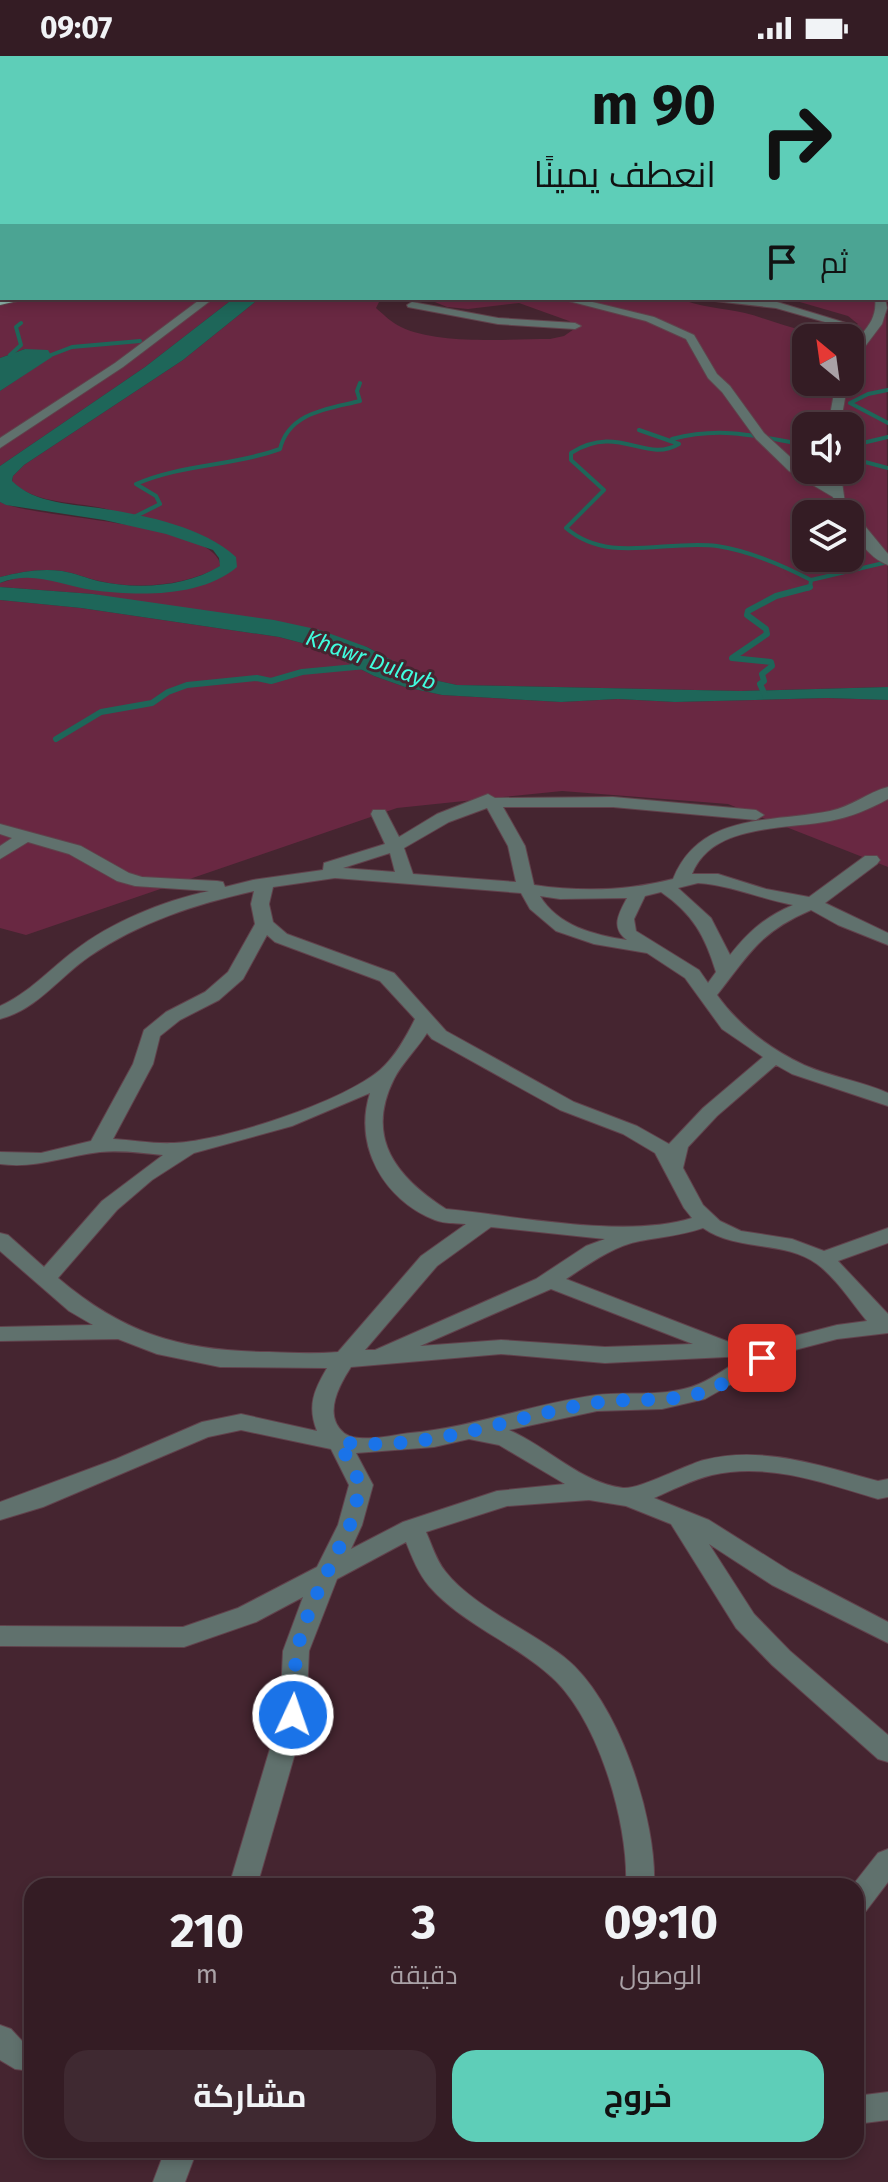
<!DOCTYPE html>
<html lang="ar">
<head>
<meta charset="utf-8">
<style>
  body { margin:0; font-family:"Fira Sans",Cairo,sans-serif; background:#3f2931; color:#f1f3f6; direction:rtl; height:100vh; display:flex; flex-direction:column; font-size:30px; white-space:nowrap }
  * { box-sizing:border-box; margin:0 }
  p { font-size:26px; color:#a9a1a6 }
  .icon { flex:none; width:44px; height:44px; fill:none; stroke:currentColor; stroke-width:2; stroke-linecap:round; stroke-linejoin:round }
  .map { position:relative; flex:1; overflow:hidden; direction:ltr }
  .side { position:absolute; left:24px; top:1822px; width:840px; height:280px; display:flex; flex-direction:column; background:#341c24; border-radius:24px; box-shadow:0 4px 12px #0003,0 0 0 2px #4e3a41; direction:rtl }
  .side>* { flex:none }
  .hud { position:absolute; left:0px; top:0px; width:888px; height:244px; box-shadow:0 4px 12px #0003,0 0 0 2px #4e3a41; direction:rtl; background:#5eceb8; color:#111; overflow:hidden }
  .needle { width:52px; rotate:331deg }
  .fabs { position:absolute; left:792px; top:268px; display:grid; gap:16px }
  .fabs a { display:grid; place-items:center; width:72px; height:72px; border-radius:16px; background:#341c24; box-shadow:0 4px 12px #0003,0 0 0 2px #4e3a41; font-size:40px }
  .pin { position:absolute; display:grid; place-items:center; width:68px; height:68px; color:#fff; margin:-34px; border-radius:16px; box-shadow:0 4px 12px #0006 }
  .me { position:absolute; width:88px; margin:-44px; rotate:3deg; stroke-linejoin:round; filter:drop-shadow(0 0 6px #0008) }
  .turn { display:flex; align-items:center; gap:28px; height:168px; padding:0 40px; font-size:36px }
  .turn .icon { width:104px; height:104px; stroke-width:2.5 }
  .turn b { display:block; font-size:56px; line-height:68px }
  .then { display:flex; align-items:center; height:76px; padding:0 40px; background:#0003; gap:16px; font-size:30px }
  .eta { display:flex; justify-content:space-evenly; align-items:center; height:136px; text-align:center }
  .eta b { font-size:48px; font-weight:700; line-height:56px }
  .action { display:flex; gap:16px; margin-top:auto; padding:16px 40px }
  .action a { flex:1; height:92px; border-radius:24px; background:#5eceb8; color:#111; font-size:32px; font-weight:700; line-height:92px; text-align:center }
  .action a+a { background:#3f2931; color:#f1f3f6 }
  .status { display:flex; justify-content:space-between; align-items:center; height:56px; padding:0 40px; background:#341c24; direction:ltr }
  .status svg { height:22px; fill:currentColor }
  .map>svg:first-child { display:block }
  .green { fill:#692842; fill-rule:evenodd }
  .water { fill:#1e6659 }
  .lines { fill:none; stroke-linecap:round; stroke-linejoin:round }
  .stream-far2 { stroke:#1e6659; stroke-width:3 }
  .stream-far1 { stroke:#1e6659; stroke-width:4 }
  .stream { stroke:#1e6659; stroke-width:6 }
  .minor-casing { stroke:#61424c; stroke-width:2 }
  .major-casing { stroke:#61424c; stroke-width:2 }
  .minor { fill:#60716d; fill-rule:evenodd }
  .major { fill:#8cb2a9; fill-rule:evenodd }
  .route { stroke:#1a73e8; stroke-width:14; stroke-dasharray:0 25.2 }
  .labels { text-anchor:middle; dominant-baseline:central; stroke-width:6; stroke-linejoin:round; paint-order:stroke }
  .far-water-label { font-size:22px; font-style:italic; fill:#40fdde; stroke:#452530 }
</style>
</head>
<body>
<div class="status"><b>09:07</b><svg viewBox="0 0 49 12"><path d="M0 12V9h3v3zM5 12V6h3v6zM10 12V3h3v9zM15 12V0h3v12zM26 1h20v11H26zM47 4h2v5h-2z"/></svg></div>
<div class="map">
<svg width="888" height="2126" viewBox="0 0 888 2126">
  <rect width="100%" height="100%" fill="#452530"/>
  <!-- green -->
  <path class="green" d="M 613,0 L 888,0 L 888,92 L 886,2 L 611,2 Z
    M 0,190 L 2,242 L 234,242 L 145,311 L 0,410 L 0,335 L 52,300 L 25,293 L 0,302 Z
    M 886,208 L 888,631 L 741,635 L 457,629 L 425,622 L 367,591 L 93,538 L 0,531 L 0,527 L 20,521 L 36,521 L 114,536 L 191,531 L 236,501 C 195,485 154,468 113,455 C 79,444 40,451 12,426 L 13,420 L 24,409 L 183,304 L 260,242 L 385,242 L 380,244 L 376,252 C 384,259 392,267 401,271 C 438,289 508,283 550,283 L 564,280 L 577,271 L 569,265 L 519,247 L 468,253 L 447,251 L 425,242 L 678,242 C 699,251 722,252 745,257 C 781,266 821,289 858,268 L 848,260 L 786,242 L 886,242 ZM 806,282 L 850,282 L 850,326 L 806,326 ZM 806,370 L 850,370 L 850,414 L 806,414 ZM 806,458 L 850,458 L 850,502 L 806,502 Z
    M 0,446 C 37,464 214,465 221,510 C 185,530 139,534 99,525 C 86,522 75,517 62,515 C 41,512 20,516 0,521 Z
    M 0,544 L 81,552 L 279,581 L 317,591 L 374,620 L 405,631 L 442,639 L 561,646 L 618,643 L 675,646 L 827,642 L 888,644 L 888,811 L 728,748 L 562,735 L 397,752 L 26,879 L 0,872 Z"/>
  <!-- water -->
  <path class="water" d="M 234,242 L 260,242 L 183,304 L 24,409 L 13,420 L 12,425 C 35,448 74,448 105,453 C 148,460 203,471 236,501 L 237,511 C 201,542 136,540 92,534 C 59,529 33,514 0,527 L 0,521 C 20,516 41,512 62,515 C 75,517 86,522 98,525 C 138,534 185,531 220,510 L 219,502 L 213,494 L 166,478 L 104,464 L 6,449 L 0,446 L 0,410 L 145,311 Z
    M 25,293 L 48,294 L 52,301 L 0,335 L 0,302 Z
    M 0,531 L 93,538 L 274,564 L 320,574 L 367,591 L 425,622 L 457,629 L 741,635 L 888,631 L 888,644 L 827,642 L 675,646 L 618,643 L 561,646 L 442,639 L 405,631 L 374,620 L 317,591 L 279,581 L 81,552 L 0,544 Z"/>
  <g class="lines">
    <!-- stream-far2 -->
    <path class="stream-far2" d="M 656,2 L 665,0"/>
    <!-- stream-far1 -->
    <path class="stream-far1" d="M 10,299 L 21,289 L 16,271 L 21,267
      M 51,299 L 72,291 L 140,285
      M 888,334 L 868,338 L 850,347 L 888,367
      M 639,374 L 679,388 C 645,408 619,367 571,397 L 571,404 L 604,434 L 566,472 C 609,509 666,483 717,490 C 750,495 782,509 811,524 L 810,532 L 806,533
      M 672,383 C 721,370 757,380 806,389
      M 850,390 L 888,381
      M 850,402 L 888,412
      M 128,464 L 160,448 L 156,440 L 136,428 C 182,408 233,410 280,393 C 289,356 328,353 360,345 L 357,335 L 360,327
      M 811,524 L 888,506"/>
    <!-- stream -->
    <path class="stream" d="M 765,639 L 760,628 L 764,625 L 762,618 L 772,610 L 771,606 L 732,602 L 767,578 L 766,573 L 747,559 L 748,555 L 776,540 L 810,531
      M 56,683 L 101,656 L 152,647 L 168,636 L 187,629 L 257,622 L 271,625 L 302,616 L 366,610"/>
    <!-- minor casing -->
    <g class="minor-casing">
      <path id="minor" d="M 199,0 L 208,0 L 209,2 L 200,2 Z
        M 534,0 L 543,0 L 533,2 Z
        M 552,0 L 564,0 L 566,2 L 554,2 Z
        M 886,45 L 888,45 L 888,51 L 886,51 Z
        M 0,79 L 2,79 L 2,85 L 0,85 Z
        M 0,130 L 2,130 L 2,136 L 0,136 Z
        M 0,148 L 2,148 L 2,154 L 0,154 Z
        M 0,162 L 2,162 L 2,168 L 0,168 Z
        M 886,170 L 888,170 L 888,176 L 886,176 Z
        M 202,242 L 214,242 L 123,311 L 0,392 L 0,382 L 115,307 Z
        M 557,242 L 576,242 L 654,261 L 694,279 L 717,318 L 730,330 L 764,377 L 799,409 L 830,428 L 824,414 L 836,414 L 842,426 L 845,447 L 835,447 L 833,441 L 789,415 L 756,383 L 722,336 L 708,322 L 686,283 L 646,265 Z
        M 710,242 L 777,246 L 859,271 L 853,274 L 776,252 L 715,245 Z
        M 875,242 L 885,242 L 887,252 L 882,268 L 854,305 L 850,306 C 850,278 879,274 875,242 Z
        M 412,246 L 498,262 L 575,267 L 581,270 L 575,273 L 498,268 L 408,251 L 407,249 Z
        M 836,326 L 848,326 L 840,370 L 828,370 Z
        M 850,457 L 855,458 L 888,498 L 888,509 C 869,502 850,478 850,458 L 846,458 Z
        M 888,731 L 888,743 C 870,753 851,761 830,765 C 785,774 712,767 692,818 L 718,818 L 766,833 L 809,841 L 865,800 L 877,800 L 880,804 L 877,808 L 825,847 L 888,877 L 888,889 L 838,869 L 811,854 C 760,876 750,897 717,939 C 740,971 769,992 804,1009 C 831,1021 861,1025 888,1037 L 888,1050 L 792,1018 L 776,1009 L 717,1060 L 688,1091 L 683,1112 L 703,1149 L 720,1165 L 741,1175 L 792,1183 L 824,1195 L 888,1172 L 888,1187 L 838,1205 L 888,1258 L 888,1277 L 837,1283 L 787,1296 L 705,1343 L 662,1353 L 597,1355 L 509,1374 C 548,1391 581,1427 623,1432 C 638,1434 685,1409 704,1404 C 763,1389 821,1410 878,1425 L 888,1423 L 888,1441 L 878,1443 C 825,1427 768,1406 712,1419 C 692,1424 672,1434 654,1442 L 709,1464 L 790,1515 L 888,1566 L 888,1587 L 772,1529 L 709,1488 L 754,1558 L 790,1595 L 888,1679 L 888,1706 L 878,1703 L 772,1609 L 736,1572 L 671,1468 L 626,1450 L 589,1444 L 507,1450 L 426,1476 C 432,1489 436,1504 445,1515 C 472,1550 529,1574 564,1601 C 618,1643 657,1763 654,1830 L 626,1830 C 629,1767 597,1657 547,1617 C 511,1586 460,1566 429,1530 C 418,1517 412,1501 406,1486 L 337,1523 L 309,1595 L 306,1659 L 257,1830 L 229,1830 L 280,1659 L 283,1595 L 303,1541 L 256,1566 L 184,1591 L 0,1590 L 0,1570 L 183,1571 L 238,1552 L 317,1511 L 338,1469 L 349,1429 L 331,1393 L 241,1374 L 208,1381 L 43,1451 L 0,1464 L 0,1446 L 116,1403 L 202,1366 L 241,1358 L 317,1375 C 307,1350 314,1334 327,1312 L 220,1311 L 157,1298 L 118,1283 L 0,1285 L 0,1271 L 93,1269 L 69,1255 L 0,1195 L 0,1177 L 8,1179 L 44,1211 L 102,1145 L 163,1099 C 142,1097 121,1094 100,1096 C 65,1100 36,1113 0,1108 L 0,1096 L 41,1097 L 91,1085 L 133,1008 L 144,974 L 166,956 L 205,936 L 228,916 L 255,868 L 251,848 L 254,835 C 196,848 140,866 90,900 C 59,921 38,953 0,963 L 0,950 C 29,937 49,914 74,895 C 111,866 163,845 209,835 L 135,830 L 117,825 L 69,798 L 28,786 L 0,803 L 0,790 L 12,782 L 0,778 L 0,768 L 81,790 L 129,817 L 142,821 L 217,825 L 223,826 L 225,831 L 253,824 L 323,814 L 324,807 L 385,788 L 371,758 L 373,754 L 385,754 L 399,781 L 437,758 L 488,738 L 495,742 L 613,741 L 756,754 L 764,759 L 756,764 L 613,751 L 503,751 L 525,790 L 534,829 C 581,836 627,835 673,823 C 700,756 771,767 830,755 C 851,751 868,736 888,731 ZM 487,752 L 508,790 L 516,826 L 413,818 L 404,792 L 449,766 ZM 390,797 L 395,816 L 343,812 ZM 335,822 L 521,837 L 530,853 L 556,875 L 594,888 L 647,897 L 685,922 L 722,973 L 763,1001 L 703,1052 L 669,1088 L 637,1070 L 574,1046 L 446,975 L 394,917 L 287,878 L 273,866 L 269,848 L 273,831 ZM 698,827 C 730,829 761,843 793,849 C 765,861 749,875 730,899 L 711,862 L 678,832 ZM 661,836 C 693,858 705,880 716,916 L 708,927 L 699,914 L 636,875 L 634,863 L 645,840 ZM 540,840 L 560,843 L 627,842 C 619,857 610,872 627,884 C 594,879 558,870 540,840 ZM 267,879 L 275,886 L 380,925 L 415,963 C 406,981 395,1001 380,1014 C 342,1046 224,1085 174,1087 C 153,1088 133,1084 113,1083 L 153,1008 L 160,980 L 180,964 L 219,944 L 243,923 ZM 427,977 L 432,983 L 560,1054 L 623,1078 L 655,1097 L 684,1152 L 692,1162 C 625,1183 518,1160 446,1153 C 398,1122 364,1083 394,1023 C 402,1007 417,993 427,977 ZM 370,1037 C 353,1090 384,1144 435,1164 C 445,1168 457,1167 466,1168 L 421,1200 L 338,1296 C 315,1298 292,1297 269,1296 C 183,1295 125,1279 58,1222 L 117,1154 L 152,1124 L 194,1097 L 292,1070 ZM 491,1171 L 605,1183 L 586,1190 L 536,1223 L 375,1294 L 365,1294 L 437,1210 ZM 703,1172 C 737,1196 784,1184 817,1208 C 836,1222 852,1247 867,1265 L 837,1269 L 779,1284 L 729,1286 L 566,1223 C 589,1208 613,1190 640,1185 C 662,1181 682,1179 703,1172 ZM 551,1233 L 693,1288 L 605,1291 L 501,1284 L 420,1290 ZM 501,1298 L 605,1307 L 746,1300 C 731,1309 715,1321 699,1328 C 666,1342 630,1335 596,1339 C 533,1348 473,1371 410,1377 C 392,1379 359,1388 344,1377 C 322,1359 340,1328 351,1311 ZM 469,1383 L 499,1389 L 565,1428 L 497,1435 L 403,1466 L 351,1493 L 362,1469 L 373,1429 L 356,1397 L 434,1391 Z
        M 888,1793 L 888,1826 L 866,1855 L 856,1858 L 856,1830 L 852,1830 L 878,1797 Z
        M 0,1969 L 11,1973 L 23,1986 L 32,1987 L 32,2015 L 15,2013 L 0,2004 Z
        M 888,2036 L 888,2064 L 856,2068 L 856,2040 Z
        M 165,2094 L 197,2094 L 185,2126 L 153,2126 Z"/>
    </g>
    <!-- major casing -->
    <g class="major-casing">
      <path id="major" d="M 23,242 L 22,244 L 0,249 L 0,243 Z"/>
    </g>
    <!-- minor -->
    <use href="#minor" class="minor"/>
    <!-- major -->
    <use href="#major" class="major"/>
  </g>
  <g class="lines">
    <!-- route -->
    <path class="route" d="M 293,1659 L 296,1595 L 311,1550 L 350,1469 L 361,1429 L 339,1386 C 426,1397 509,1361 594,1347 C 630,1341 667,1348 704,1336 C 724,1329 745,1314 762,1302"/>
  </g>
  <g class="labels">
    <!-- far-water labels -->
    <g class="far-water-label">
      <text transform="translate(371 604) rotate(20)">Khawr Dulayb</text>
    </g>
  </g>
</svg>
<div class="fabs">
<a><svg class="needle" viewBox="-14 -14 28 28"><path d="M0-13l5 13h-10z" fill="#e53935"/><path d="M0 13l5-13h-10z" fill="#a9a1a6"/></svg></a>
<a><svg class="icon" aria-label="sound" viewBox="0 0 24 24"><path d="M4 9h4l5-4v14l-5-4H4zM17 9q2 3 0 6"/></svg></a>
<a><svg class="icon" aria-label="layers" viewBox="0 0 24 24"><path d="M12 4l9 5-9 5-9-5zM3 14l9 5 9-5"/></svg></a>
</div>
<div class="pin" style="left:762px;top:1302px;background:#d93025"><svg class="icon" aria-label="arrive" viewBox="0 0 24 24"><path d="M6 21V4h12l-3 4 3 4H6"/></svg></div>
<svg class="me" style="left:293px;top:1659px" viewBox="-20 -20 40 40"><circle r="17" fill="#1a73e8" stroke="#fff" stroke-width="3"/><path d="M0-11L8 9 0 5-8 9z" fill="#fff"/></svg>
<div class="hud">
<div class="turn"><svg class="icon" aria-label="right" viewBox="0 0 24 24"><path d="M7 20v-9h11M14 6l5 5-5 5"/></svg><div><b>90 m</b>انعطف يمينًا</div></div>
<div class="then">ثم<svg class="icon" aria-label="arrive" viewBox="0 0 24 24"><path d="M6 21V4h12l-3 4 3 4H6"/></svg></div>
</div>
<section class="side">
<div class="eta">
<div><b>09:10</b><p>الوصول</p></div>
<div><b>3</b><p>دقيقة</p></div>
<div><b>210</b><p>m</p></div>
</div>
<div class="action"><a>خروج</a><a>مشاركة</a></div>
</section>
</div>
</body>
</html>
